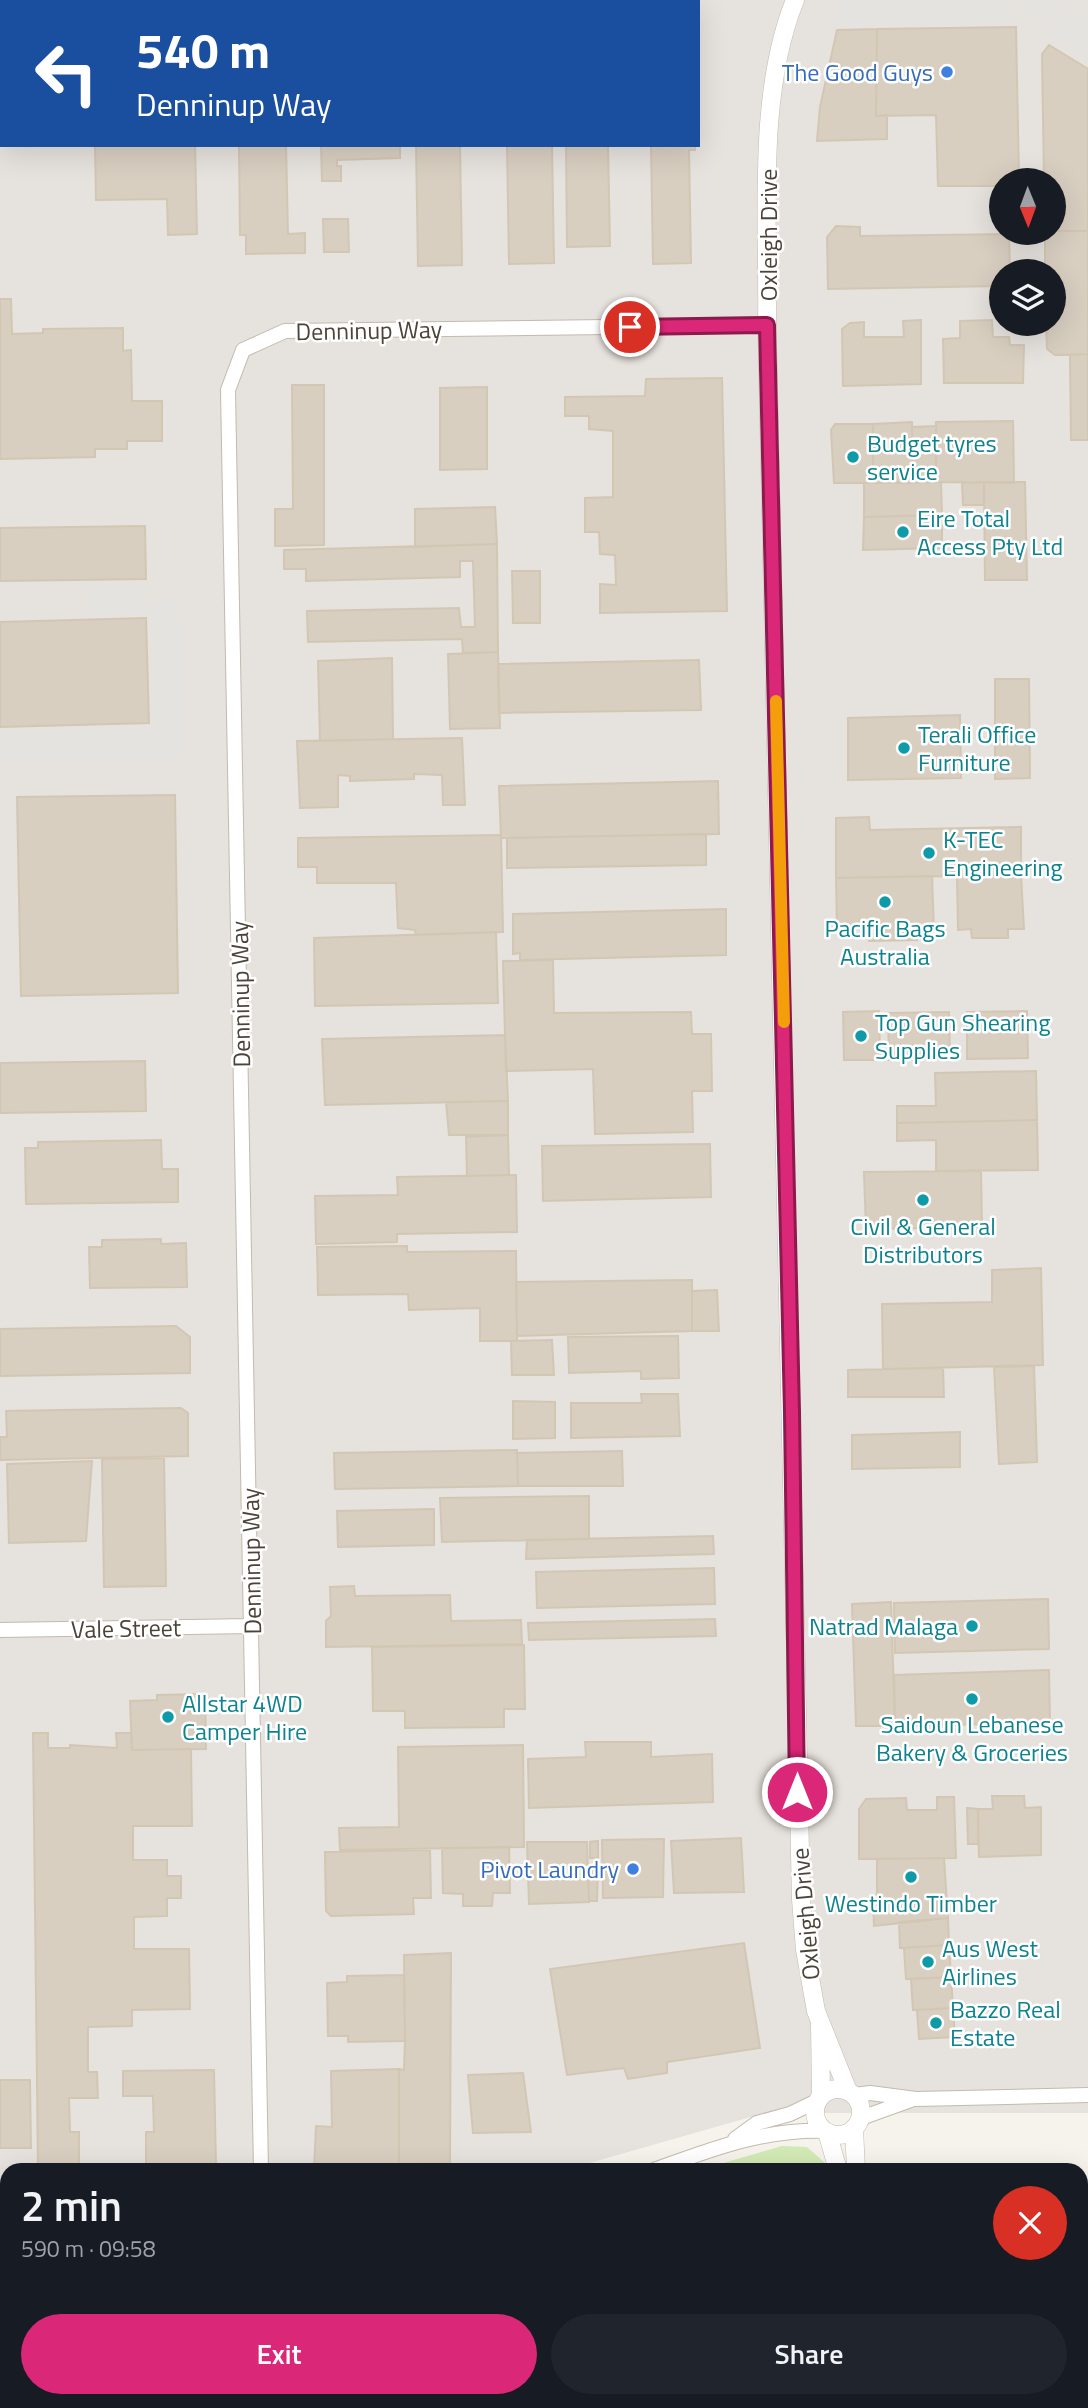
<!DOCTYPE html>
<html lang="en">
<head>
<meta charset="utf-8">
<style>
  body { margin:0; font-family:"Titillium Web",sans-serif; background:#20242c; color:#f1f3f6; height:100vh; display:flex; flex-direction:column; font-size:26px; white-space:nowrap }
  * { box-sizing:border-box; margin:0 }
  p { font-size:23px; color:#9ea1a6 }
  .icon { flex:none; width:38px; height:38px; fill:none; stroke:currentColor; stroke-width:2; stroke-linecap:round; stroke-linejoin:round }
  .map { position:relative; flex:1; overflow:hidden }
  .details { position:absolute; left:0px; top:2163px; width:1088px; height:245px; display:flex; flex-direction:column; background:#171b24; border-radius:21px 21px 0 0; box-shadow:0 7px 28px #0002 }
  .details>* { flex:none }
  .top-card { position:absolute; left:0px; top:0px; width:700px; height:147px; box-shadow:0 7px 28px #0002; background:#1a4fa0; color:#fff; overflow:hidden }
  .needle { width:46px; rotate:179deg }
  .controls { position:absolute; left:989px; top:168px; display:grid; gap:14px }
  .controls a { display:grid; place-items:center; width:77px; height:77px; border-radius:50%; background:#171b24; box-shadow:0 7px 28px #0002; font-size:35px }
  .pin { position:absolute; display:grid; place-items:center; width:60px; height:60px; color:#fff; margin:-30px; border:4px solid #fff; border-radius:50%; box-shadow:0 2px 7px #0007 }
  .me { position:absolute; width:77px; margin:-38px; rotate:0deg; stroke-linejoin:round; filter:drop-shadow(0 0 5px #0008) }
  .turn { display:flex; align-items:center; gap:24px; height:147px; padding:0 21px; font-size:32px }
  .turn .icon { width:91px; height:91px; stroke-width:2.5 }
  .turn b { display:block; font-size:49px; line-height:60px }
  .round { display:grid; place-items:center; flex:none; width:74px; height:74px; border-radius:37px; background:#20242c }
  .summary { display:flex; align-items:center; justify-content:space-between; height:119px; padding:0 21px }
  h1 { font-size:42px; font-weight:600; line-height:52px }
  .button { display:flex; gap:14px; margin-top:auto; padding:14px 21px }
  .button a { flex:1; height:80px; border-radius:42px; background:#db2777; color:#fff; font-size:28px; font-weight:600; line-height:80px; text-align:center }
  .button a+a { background:#20242c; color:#f1f3f6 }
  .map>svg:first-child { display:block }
  .residential { fill:#eae5da }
  .industrial { fill:#e6e2dd; fill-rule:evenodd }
  .green { fill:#d2eab5 }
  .parking { fill:#e5e3e0 }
  .water { fill:#a9d4f2 }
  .building { fill:#d8cfc1; stroke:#d3c7b4; stroke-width:2 }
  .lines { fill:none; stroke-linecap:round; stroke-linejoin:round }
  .minor-casing { stroke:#c2bbae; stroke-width:16 }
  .tertiary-casing { stroke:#c2bbae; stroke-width:19 }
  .minor { stroke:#fff; stroke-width:14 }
  .tertiary { stroke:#fff; stroke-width:18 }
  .route-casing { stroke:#8e194d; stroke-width:18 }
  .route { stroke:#db2777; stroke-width:12 }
  .slow { stroke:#f59e0b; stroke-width:12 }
  .shop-dot { fill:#3f7fe0; stroke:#fff; stroke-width:2.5 }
  .culture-dot { fill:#0f9aa8; stroke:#fff; stroke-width:2.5 }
  .labels { text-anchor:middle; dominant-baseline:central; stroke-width:5; stroke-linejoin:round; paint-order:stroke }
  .shop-label { font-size:24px; fill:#366cbe; stroke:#fff; text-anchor:end }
  .street-label { font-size:24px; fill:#4b4439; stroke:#fff }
  .culture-label { font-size:24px; fill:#0d838f; stroke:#fff; text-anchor:start }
</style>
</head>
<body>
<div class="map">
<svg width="1088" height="2408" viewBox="0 0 1088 2408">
  <rect width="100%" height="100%" fill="#f6f3ec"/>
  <!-- residential -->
  <path class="residential" d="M 1082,2292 L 1088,2292 L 1088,2408 L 0,2408 L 0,2379 L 7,2374 L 7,2401 L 1082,2401 Z"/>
  <!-- industrial -->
  <path class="industrial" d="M 0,0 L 1088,0 L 1088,2113 L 765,2113 L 565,2170 L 7,2170 L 7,2247 L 0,2247 ZM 2,2 L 698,2 L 698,145 L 2,145 ZM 1001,180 L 1054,180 L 1054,233 L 1001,233 ZM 1001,271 L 1054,271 L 1054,324 L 1001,324 Z"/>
  <!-- green -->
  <path class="green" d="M 782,2146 L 807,2147 L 825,2163 L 826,2170 L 699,2170 Z
    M 0,2260 L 7,2260 L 7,2374 L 0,2379 Z"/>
  <!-- parking -->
  <path class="parking" d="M 844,0 L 1011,0 L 1011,22 L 829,26 Z
    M 1028,0 L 1058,0 L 1088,19 L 1088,56 L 1022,13 Z
    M 89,585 L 145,585 L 145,602 L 180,601 L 181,628 L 184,629 L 186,759 L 0,763 L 0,732 L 157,728 L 151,614 L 89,614 Z"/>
  <!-- water -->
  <path class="water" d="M 55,0 L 535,0 L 55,2 Z"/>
  <!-- building -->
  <path class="building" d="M 1016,27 L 1019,180 L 1001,180 L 1001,186 L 938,186 L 936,115 L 876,116 L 877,29 Z
    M 877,29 L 876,116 L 887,115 L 887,139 L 817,141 L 820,107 L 837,30 Z
    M 1049,45 L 1088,69 L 1088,231 L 1054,231 L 1054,180 L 1044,180 L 1042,54 Z
    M 95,145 L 195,145 L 197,234 L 168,235 L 167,199 L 96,200 Z
    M 239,145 L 286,145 L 288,234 L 305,233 L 305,253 L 246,254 L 246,235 L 240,235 Z
    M 321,145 L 400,145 L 400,158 L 337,160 L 337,166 L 341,166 L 341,181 L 322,181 Z
    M 416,145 L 460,145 L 462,265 L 418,266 Z
    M 507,145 L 552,145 L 554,263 L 509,264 Z
    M 566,145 L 608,145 L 610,246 L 567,247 Z
    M 651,145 L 695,145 L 695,150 L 689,150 L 691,263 L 653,264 Z
    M 323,219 L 348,219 L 349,252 L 324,252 Z
    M 836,226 L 860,227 L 860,236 L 1009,234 L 1010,271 L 1001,271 L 1001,286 L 828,289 L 827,237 Z
    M 1054,231 L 1088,231 L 1088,354 L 1055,355 L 1047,349 L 1046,324 L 1054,324 L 1054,271 L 1045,271 L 1045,233 Z
    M 0,299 L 11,299 L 12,334 L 43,333 L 43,329 L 123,328 L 123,351 L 131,350 L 132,401 L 162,401 L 162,441 L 127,441 L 127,449 L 95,449 L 95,457 L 0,459 Z
    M 921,320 L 921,384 L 843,386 L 842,329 L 850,323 L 864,322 L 864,337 L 904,337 L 903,321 Z
    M 992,320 L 993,337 L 1009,337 L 1010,345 L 1024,345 L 1023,383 L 944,383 L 943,339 L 960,338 L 960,321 Z
    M 1088,354 L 1088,440 L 1071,440 L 1070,355 Z
    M 722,378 L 727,611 L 600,613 L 600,584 L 616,585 L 615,555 L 600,554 L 599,532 L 585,532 L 585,498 L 613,497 L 613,431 L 589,429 L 589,416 L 565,416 L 565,397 L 645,396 L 646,379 Z
    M 292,385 L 324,385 L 324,545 L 275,546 L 275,509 L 293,509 Z
    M 487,387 L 487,469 L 440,470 L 440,388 Z
    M 1013,421 L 1014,483 L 936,482 L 936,422 Z
    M 912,422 L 913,483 L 873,483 L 873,424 Z
    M 835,424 L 873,424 L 873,483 L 834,483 L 831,430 Z
    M 936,426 L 936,482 L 913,483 L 912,427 Z
    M 941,482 L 942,515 L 864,517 L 864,483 Z
    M 984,482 L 1025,482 L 1027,580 L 985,580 Z
    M 984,482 L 984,505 L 963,505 L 962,483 Z
    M 495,507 L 497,544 L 415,547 L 415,509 Z
    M 942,515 L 942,548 L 863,550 L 864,517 Z
    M 145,526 L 146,579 L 0,581 L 0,528 Z
    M 497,544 L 498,652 L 463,653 L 462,639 L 308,642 L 307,611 L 459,608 L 461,627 L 475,627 L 473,561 L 460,561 L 460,577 L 306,581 L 306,569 L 284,569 L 284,550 Z
    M 512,571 L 540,571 L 540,623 L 513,623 Z
    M 146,618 L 149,723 L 0,727 L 0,622 Z
    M 498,652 L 500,728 L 450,729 L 448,654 Z
    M 392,658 L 393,739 L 320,741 L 318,661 Z
    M 699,660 L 701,710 L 499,713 L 498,664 Z
    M 995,679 L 1029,679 L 1030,778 L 995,779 Z
    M 960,715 L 961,778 L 848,780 L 848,718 Z
    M 462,738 L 465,805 L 443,805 L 442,775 L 414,774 L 414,779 L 350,781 L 350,776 L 338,775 L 338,807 L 300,808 L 297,741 Z
    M 718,781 L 719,834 L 501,838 L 499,786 Z
    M 175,795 L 178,993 L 21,996 L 17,797 Z
    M 869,817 L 870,830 L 1021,827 L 1021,875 L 836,878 L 836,818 Z
    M 706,834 L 706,865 L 507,868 L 507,838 Z
    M 501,835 L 503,932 L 416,935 L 415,930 L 398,928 L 396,883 L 317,883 L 317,867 L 298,867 L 298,838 Z
    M 1021,875 L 1024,929 L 1008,929 L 1008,938 L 972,938 L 971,929 L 958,930 L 957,876 Z
    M 932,876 L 934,931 L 917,932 L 917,940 L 869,941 L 867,927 L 837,927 L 836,878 Z
    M 726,909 L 726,955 L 520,960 L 520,953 L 513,954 L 513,914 Z
    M 496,932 L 498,1003 L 315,1006 L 314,938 Z
    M 553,960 L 554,1013 L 691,1012 L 692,1034 L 711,1034 L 712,1091 L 692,1091 L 693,1132 L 595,1134 L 593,1069 L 506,1071 L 503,961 Z
    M 879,1011 L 880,1060 L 844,1060 L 843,1012 Z
    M 1027,1011 L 1028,1058 L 967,1059 L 967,1012 Z
    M 949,1012 L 950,1059 L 889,1060 L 888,1013 Z
    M 505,1035 L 508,1101 L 325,1105 L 322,1039 Z
    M 145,1061 L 146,1111 L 0,1113 L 0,1063 Z
    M 1036,1071 L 1037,1120 L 897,1123 L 897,1106 L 936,1106 L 935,1073 Z
    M 508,1101 L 508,1135 L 449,1135 L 446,1102 Z
    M 1037,1120 L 1038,1170 L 936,1171 L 936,1140 L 897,1141 L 897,1123 Z
    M 508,1135 L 509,1175 L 467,1176 L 466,1137 Z
    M 161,1140 L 162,1169 L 178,1169 L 178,1202 L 26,1204 L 25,1148 L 38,1148 L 38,1142 Z
    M 710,1144 L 711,1197 L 543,1201 L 542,1146 Z
    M 981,1171 L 982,1227 L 866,1229 L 864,1172 Z
    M 516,1175 L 517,1232 L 397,1234 L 397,1242 L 316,1244 L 315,1196 L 398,1195 L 397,1177 Z
    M 161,1239 L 161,1244 L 186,1243 L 187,1287 L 90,1288 L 89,1247 L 102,1247 L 102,1240 Z
    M 407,1246 L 407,1252 L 516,1251 L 517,1341 L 480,1341 L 480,1308 L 409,1310 L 408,1294 L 318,1295 L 317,1247 Z
    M 1041,1268 L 1043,1365 L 883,1369 L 882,1304 L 992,1302 L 992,1270 Z
    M 692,1280 L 692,1331 L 517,1336 L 516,1282 Z
    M 717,1290 L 719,1331 L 692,1331 L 692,1291 Z
    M 176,1326 L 190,1337 L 190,1373 L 0,1376 L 0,1329 Z
    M 678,1336 L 679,1378 L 641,1379 L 641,1371 L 569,1373 L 568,1337 Z
    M 552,1340 L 554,1375 L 512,1375 L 511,1341 Z
    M 1034,1366 L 1037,1462 L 999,1464 L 994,1367 Z
    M 943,1368 L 944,1397 L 848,1397 L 848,1370 Z
    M 641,1394 L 678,1394 L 680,1436 L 571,1438 L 571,1403 L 642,1403 Z
    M 513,1401 L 555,1402 L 555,1438 L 513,1439 Z
    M 181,1408 L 188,1413 L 188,1456 L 0,1460 L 0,1437 L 7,1437 L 6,1411 Z
    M 960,1432 L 960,1467 L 852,1469 L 852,1435 Z
    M 517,1450 L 518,1486 L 335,1489 L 334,1453 Z
    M 622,1451 L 623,1486 L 518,1486 L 517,1453 Z
    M 164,1458 L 166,1586 L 104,1587 L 102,1459 Z
    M 92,1461 L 86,1541 L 9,1543 L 7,1464 Z
    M 589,1496 L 589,1539 L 442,1542 L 440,1498 Z
    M 434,1509 L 434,1545 L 338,1547 L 337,1511 Z
    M 713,1536 L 714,1554 L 526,1559 L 527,1540 Z
    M 714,1568 L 715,1604 L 537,1608 L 536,1572 Z
    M 354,1586 L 355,1596 L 450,1595 L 451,1621 L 521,1620 L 522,1644 L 326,1647 L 326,1621 L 331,1616 L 330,1587 Z
    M 1048,1599 L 1049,1649 L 895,1653 L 894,1603 Z
    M 891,1602 L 895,1726 L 856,1726 L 852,1604 Z
    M 715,1619 L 716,1636 L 529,1640 L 528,1623 Z
    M 524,1645 L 525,1709 L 504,1709 L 504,1727 L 405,1728 L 405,1711 L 373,1711 L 372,1647 Z
    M 1049,1670 L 1050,1723 L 895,1726 L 894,1675 Z
    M 205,1694 L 206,1749 L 132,1750 L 130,1701 L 157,1700 L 157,1695 Z
    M 33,1733 L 48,1733 L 48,1748 L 70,1748 L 70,1745 L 117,1748 L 116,1733 L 131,1733 L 132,1750 L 191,1749 L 192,1826 L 133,1826 L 133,1860 L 167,1860 L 167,1876 L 181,1876 L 181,1898 L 167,1898 L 167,1916 L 134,1917 L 134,1949 L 189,1949 L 190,2009 L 132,2010 L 132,2026 L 88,2027 L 88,2072 L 97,2072 L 98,2098 L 69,2098 L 70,2132 L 79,2132 L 79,2169 L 38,2170 Z
    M 585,1742 L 651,1742 L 651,1757 L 712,1754 L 713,1802 L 529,1808 L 528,1759 L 586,1757 Z
    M 523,1745 L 524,1847 L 340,1850 L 339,1828 L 399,1827 L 398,1747 Z
    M 992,1796 L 1024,1796 L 1025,1808 L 1041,1807 L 1041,1855 L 979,1857 L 978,1809 L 993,1809 Z
    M 937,1797 L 954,1797 L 956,1858 L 859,1859 L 859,1809 L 866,1799 L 906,1798 L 907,1810 L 937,1810 Z
    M 967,1808 L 978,1809 L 978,1844 L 968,1844 Z
    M 741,1838 L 744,1892 L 674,1893 L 671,1841 Z
    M 664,1839 L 663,1897 L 603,1898 L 602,1840 Z
    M 598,1841 L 598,1858 L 590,1858 L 590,1842 Z
    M 527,1842 L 587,1842 L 589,1902 L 529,1904 Z
    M 509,1847 L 510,1893 L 493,1893 L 492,1906 L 463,1906 L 463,1894 L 443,1893 L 442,1848 Z
    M 430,1850 L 431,1898 L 413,1898 L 414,1914 L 331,1916 L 326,1911 L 325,1852 Z
    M 944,1858 L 948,1918 L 874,1926 L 873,1895 L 877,1895 L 877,1859 Z
    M 588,1869 L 598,1869 L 597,1901 L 589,1901 Z
    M 948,1918 L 949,1945 L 900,1948 L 899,1922 Z
    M 744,1943 L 760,2048 L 667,2062 L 667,2073 L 628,2079 L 624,2068 L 567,2075 L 550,1969 Z
    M 949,1945 L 951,1977 L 906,1979 L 904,1948 Z
    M 451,1953 L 450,2163 L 399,2164 L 399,2069 L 404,2070 L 405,2041 L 404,1955 Z
    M 404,1975 L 405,2041 L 348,2042 L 348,2036 L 328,2036 L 327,1983 L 347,1982 L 347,1976 Z
    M 951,1977 L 953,2008 L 913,2010 L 911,1979 Z
    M 953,2008 L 955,2037 L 919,2039 L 917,2010 Z
    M 399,2069 L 399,2170 L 314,2170 L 316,2126 L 332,2127 L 331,2071 Z
    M 214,2070 L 216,2166 L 146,2167 L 146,2132 L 154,2132 L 153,2096 L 123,2096 L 123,2071 Z
    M 523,2073 L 531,2132 L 473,2133 L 468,2075 Z
    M 0,2080 L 30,2080 L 31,2148 L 0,2148 Z"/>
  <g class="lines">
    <!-- minor casing -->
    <g class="minor-casing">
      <path id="minor" d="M 0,1630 L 252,1626
        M 855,2095 L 870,2093 L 916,2099 L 1088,2095
        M 858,2124 L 864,2117 L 911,2100
        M 735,2139 L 757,2123 L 790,2114 L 817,2101
        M 261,2170 L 228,390 L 243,350 L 285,331 L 767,325
        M 654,2170 C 712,2149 762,2129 826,2131
        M 0,2247 L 7,2247"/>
    </g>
    <!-- tertiary casing -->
    <g class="tertiary-casing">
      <path id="tertiary" d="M 795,0 C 756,96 769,223 767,325 L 801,1899 L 805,1950 L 816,2011 L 848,2091
        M 820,2025 L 821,2095
        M815 2112a23 23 0 1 1 46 0a23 23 0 1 1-46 0Z
        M 854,2128 L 856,2170
        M 827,2132 L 838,2170
        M 1082,2301 L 1088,2301
        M 1082,2316 L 1088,2316
        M 0,2406 L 7,2401"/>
    </g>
    <!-- minor -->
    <use href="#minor" class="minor"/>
    <!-- tertiary -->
    <use href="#tertiary" class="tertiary"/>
  </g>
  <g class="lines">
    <!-- route casing -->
    <g class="route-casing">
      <path id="route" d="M 630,327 L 767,325 L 792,1412 L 797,1792"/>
    </g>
    <!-- route -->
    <use href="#route" class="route"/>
    <!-- slow -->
    <path class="slow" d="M 776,701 L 784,1022"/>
  </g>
  <!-- markers -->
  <g class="shop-dot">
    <circle cx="947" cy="72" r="7"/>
    <circle cx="633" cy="1869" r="7"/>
  </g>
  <g class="culture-dot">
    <circle cx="853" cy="457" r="7"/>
    <circle cx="903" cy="532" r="7"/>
    <circle cx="904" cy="748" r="7"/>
    <circle cx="929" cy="853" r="7"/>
    <circle cx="885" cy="902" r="7"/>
    <circle cx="861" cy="1036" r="7"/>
    <circle cx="923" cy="1200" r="7"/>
    <circle cx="972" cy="1626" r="7"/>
    <circle cx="972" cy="1699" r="7"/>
    <circle cx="168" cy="1717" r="7"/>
    <circle cx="911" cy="1877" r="7"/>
    <circle cx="928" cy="1962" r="7"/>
    <circle cx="936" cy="2023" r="7"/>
  </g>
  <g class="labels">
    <!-- shop labels -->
    <g class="shop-label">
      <text x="933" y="72">The Good Guys</text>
      <text x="619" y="1869">Pivot Laundry</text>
    </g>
    <!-- street labels -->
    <g class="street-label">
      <text transform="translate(768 235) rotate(-90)">Oxleigh Drive</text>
      <text transform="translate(369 330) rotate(-1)">Denninup Way</text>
      <text transform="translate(240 994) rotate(-91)">Denninup Way</text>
      <text transform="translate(251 1561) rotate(-91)">Denninup Way</text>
      <text transform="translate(126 1628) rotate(-1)">Vale Street</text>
      <text transform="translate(805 1914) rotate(-95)">Oxleigh Drive</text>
    </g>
    <!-- culture labels -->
    <g class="culture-label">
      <text x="867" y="443">Budget tyres<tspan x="867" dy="28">service</tspan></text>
      <text x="917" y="518">Eire Total<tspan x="917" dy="28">Access Pty Ltd</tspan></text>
      <text x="918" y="734">Terali Office<tspan x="918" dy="28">Furniture</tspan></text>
      <text x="943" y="839">K-TEC<tspan x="943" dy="28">Engineering</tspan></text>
      <text x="885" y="928" text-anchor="middle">Pacific Bags<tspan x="885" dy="28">Australia</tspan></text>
      <text x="875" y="1022">Top Gun Shearing<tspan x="875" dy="28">Supplies</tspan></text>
      <text x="923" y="1226" text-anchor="middle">Civil &amp; General<tspan x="923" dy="28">Distributors</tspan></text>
      <text x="958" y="1626" text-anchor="end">Natrad Malaga</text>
      <text x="182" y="1703">Allstar 4WD<tspan x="182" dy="28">Camper Hire</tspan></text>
      <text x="972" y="1724" text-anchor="middle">Saidoun Lebanese<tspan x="972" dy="28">Bakery &amp; Groceries</tspan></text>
      <text x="911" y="1903" text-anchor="middle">Westindo Timber</text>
      <text x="942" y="1948">Aus West<tspan x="942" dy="28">Airlines</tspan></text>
      <text x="950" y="2009">Bazzo Real<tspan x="950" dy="28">Estate</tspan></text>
    </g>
  </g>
</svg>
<div class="controls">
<a><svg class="needle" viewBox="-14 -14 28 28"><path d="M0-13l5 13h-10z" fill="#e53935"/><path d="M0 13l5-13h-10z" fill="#9ea1a6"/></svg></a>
<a><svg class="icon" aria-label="layers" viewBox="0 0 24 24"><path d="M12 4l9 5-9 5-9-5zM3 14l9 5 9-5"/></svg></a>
</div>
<div class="pin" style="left:630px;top:327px;background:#d93025"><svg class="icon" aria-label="arrive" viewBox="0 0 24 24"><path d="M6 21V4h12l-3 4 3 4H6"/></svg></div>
<svg class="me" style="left:797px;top:1792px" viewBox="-20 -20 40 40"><circle r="17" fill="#db2777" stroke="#fff" stroke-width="3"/><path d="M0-11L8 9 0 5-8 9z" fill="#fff"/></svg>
<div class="top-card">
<div class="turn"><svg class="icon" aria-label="left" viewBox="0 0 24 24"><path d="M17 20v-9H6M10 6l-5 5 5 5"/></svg><div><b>540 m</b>Denninup Way</div></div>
</div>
<section class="details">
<div class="summary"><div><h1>2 min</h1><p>590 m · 09:58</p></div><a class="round" style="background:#d93025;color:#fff"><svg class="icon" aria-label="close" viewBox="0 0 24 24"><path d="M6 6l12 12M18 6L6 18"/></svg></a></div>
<div class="button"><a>Exit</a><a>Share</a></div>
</section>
</div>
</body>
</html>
